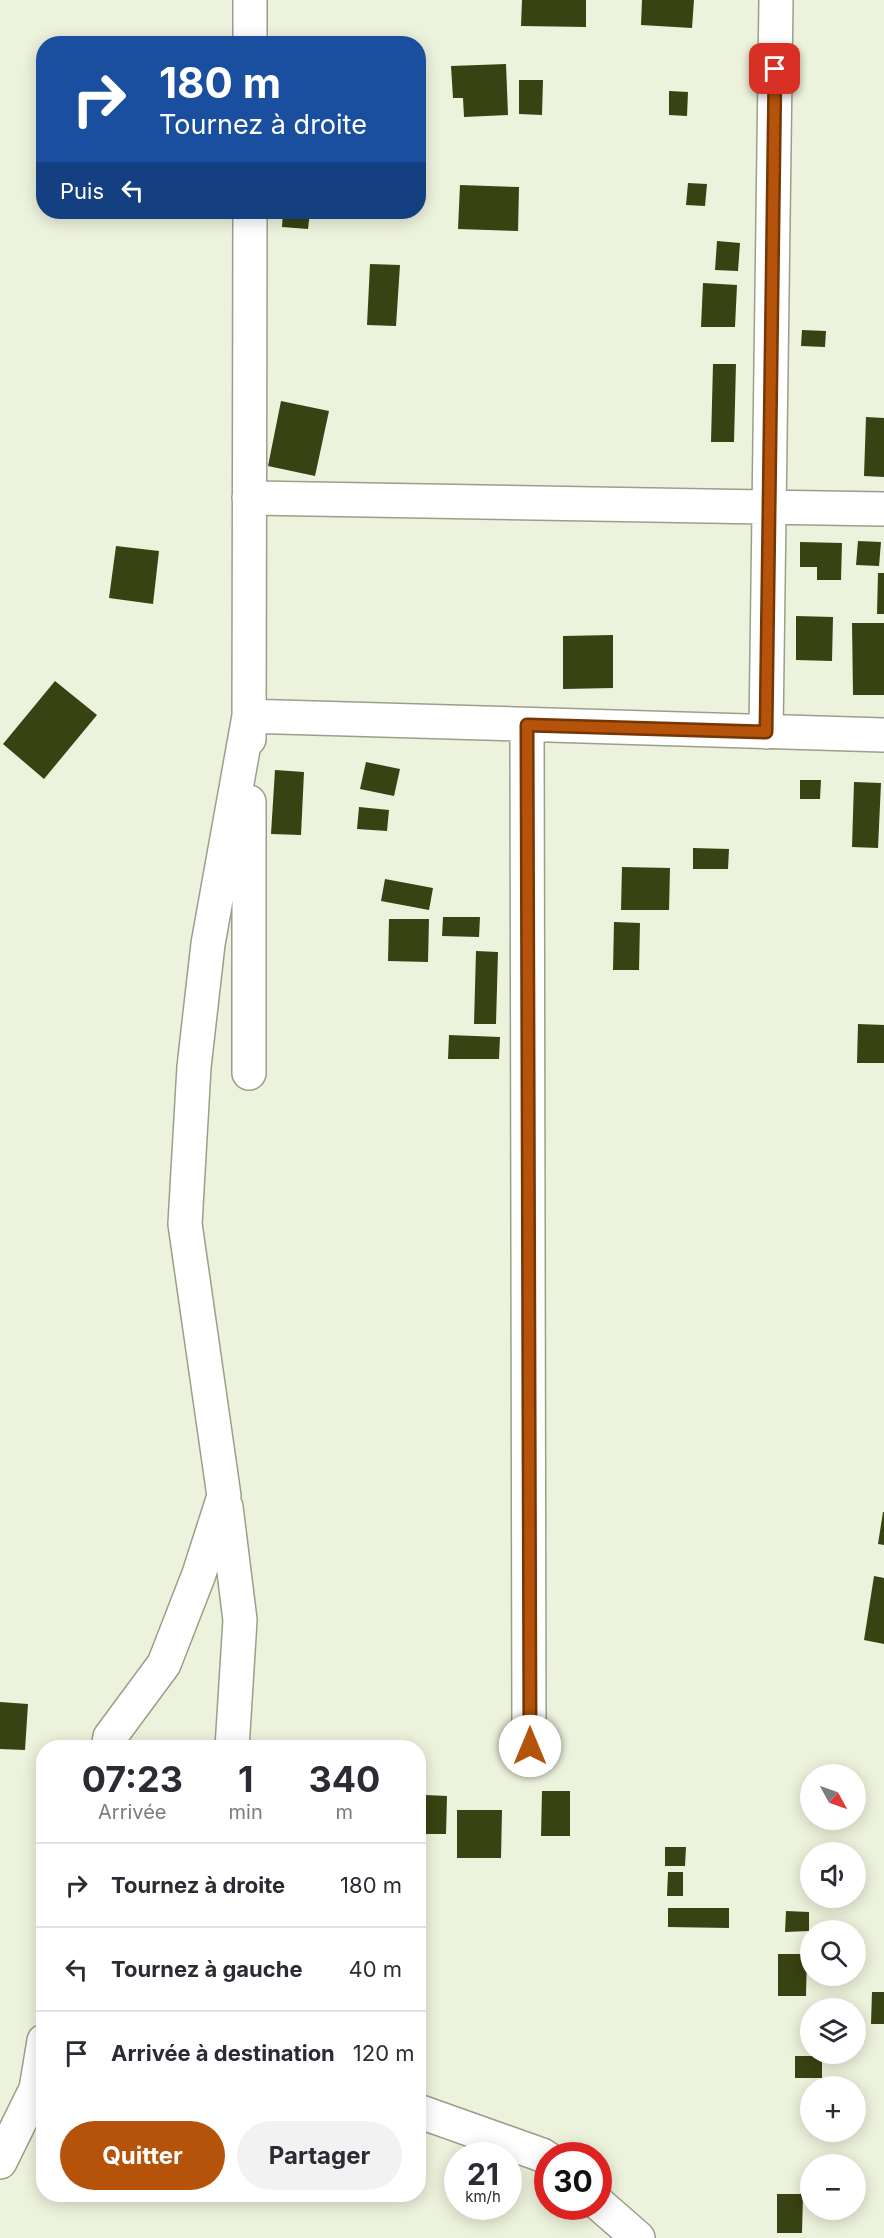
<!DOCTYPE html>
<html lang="fr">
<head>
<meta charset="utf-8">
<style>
  body { margin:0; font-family:Inter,sans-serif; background:#f2f2f3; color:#2b2b33; height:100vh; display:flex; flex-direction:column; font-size:22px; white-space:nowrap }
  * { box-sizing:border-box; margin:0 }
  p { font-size:20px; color:#7c7c81 }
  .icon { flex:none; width:33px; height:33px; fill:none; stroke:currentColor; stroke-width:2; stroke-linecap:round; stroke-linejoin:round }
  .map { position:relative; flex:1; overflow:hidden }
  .side { position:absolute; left:36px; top:1740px; width:390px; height:462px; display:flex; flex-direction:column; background:#fff; border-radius:24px; box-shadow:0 3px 15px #0003 }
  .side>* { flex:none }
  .top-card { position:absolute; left:36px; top:36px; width:390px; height:183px; border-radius:24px; box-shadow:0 3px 15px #0003; background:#1a4fa0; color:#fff; overflow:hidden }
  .needle { width:39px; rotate:130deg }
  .tools { position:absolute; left:800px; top:1764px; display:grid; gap:12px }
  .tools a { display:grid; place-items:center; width:66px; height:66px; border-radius:50%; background:#fff; box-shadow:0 3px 15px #0003; font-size:30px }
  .speed { position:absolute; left:444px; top:2142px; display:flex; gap:12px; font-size:30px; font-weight:700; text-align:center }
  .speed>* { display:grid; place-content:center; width:78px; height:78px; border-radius:50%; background:#fff; box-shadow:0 3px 15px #0003; line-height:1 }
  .speed small { font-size:15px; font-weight:400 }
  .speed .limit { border:9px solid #d22; background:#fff; color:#111 }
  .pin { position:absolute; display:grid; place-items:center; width:51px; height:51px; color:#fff; margin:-26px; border-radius:12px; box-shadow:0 3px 9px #0006 }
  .me { position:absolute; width:66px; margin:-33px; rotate:0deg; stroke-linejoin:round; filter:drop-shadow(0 0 4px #0008) }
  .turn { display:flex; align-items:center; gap:21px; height:126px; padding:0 24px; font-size:27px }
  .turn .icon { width:78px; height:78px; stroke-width:2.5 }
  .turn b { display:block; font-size:42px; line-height:51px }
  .then { display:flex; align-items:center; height:57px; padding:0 24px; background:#0003; gap:12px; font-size:22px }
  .eta { display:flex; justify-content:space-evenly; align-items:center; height:102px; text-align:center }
  .eta b { font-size:36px; font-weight:700; line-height:42px }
  .primary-button { display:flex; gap:12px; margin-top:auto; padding:12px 24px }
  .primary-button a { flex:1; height:69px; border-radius:36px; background:#b45309; color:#fff; font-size:24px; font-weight:700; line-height:69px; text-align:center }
  .primary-button a+a { background:#f2f2f3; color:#2b2b33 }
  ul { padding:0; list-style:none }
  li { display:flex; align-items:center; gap:18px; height:84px; padding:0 24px; border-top:2px solid #e1e1e2 }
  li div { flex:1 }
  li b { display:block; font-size:22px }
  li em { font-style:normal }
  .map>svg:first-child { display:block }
  .building { fill:#394212 }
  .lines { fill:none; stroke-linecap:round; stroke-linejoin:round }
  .minor-casing { stroke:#9a9f8b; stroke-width:36 }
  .minor { stroke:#fff; stroke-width:33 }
  .route-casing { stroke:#753606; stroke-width:15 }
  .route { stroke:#b45309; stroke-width:10 }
</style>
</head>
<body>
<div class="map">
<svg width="884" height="2238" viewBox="0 0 884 2238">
  <rect width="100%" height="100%" fill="#edf2dc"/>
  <!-- building -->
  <path class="building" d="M 522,0 L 586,0 L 586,27 L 521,26 Z
    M 642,0 L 694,0 L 692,28 L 641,25 Z
    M 506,64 L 508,115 L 464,117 L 463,98 L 453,98 L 451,66 Z
    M 519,80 L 543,80 L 542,115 L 519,114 Z
    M 669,91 L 688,92 L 687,116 L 669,115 Z
    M 688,183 L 707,184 L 705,206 L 686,205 Z
    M 460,185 L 519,187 L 518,231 L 458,229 Z
    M 283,212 L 310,212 L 308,229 L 282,227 Z
    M 717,241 L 740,243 L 738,271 L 715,270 Z
    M 370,264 L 400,265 L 396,326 L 367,325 Z
    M 703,283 L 737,285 L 735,327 L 701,327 Z
    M 802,330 L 826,331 L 825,347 L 801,346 Z
    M 713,364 L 736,364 L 734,442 L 711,442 Z
    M 281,401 L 329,411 L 315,476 L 268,466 Z
    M 866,417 L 884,418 L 884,477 L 864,476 Z
    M 858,541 L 881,542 L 879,566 L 856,565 Z
    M 800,542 L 842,543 L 841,580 L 817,580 L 817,567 L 800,567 Z
    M 116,546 L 159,551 L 153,604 L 109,598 Z
    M 878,573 L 884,573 L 884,614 L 877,614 Z
    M 796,616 L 833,617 L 832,661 L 796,660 Z
    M 852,623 L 884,623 L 884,695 L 853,695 Z
    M 613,635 L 613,688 L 563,689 L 563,636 Z
    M 55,681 L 97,715 L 44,779 L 3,744 Z
    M 366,762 L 400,769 L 394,796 L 360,789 Z
    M 275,770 L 304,772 L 301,835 L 271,834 Z
    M 800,780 L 821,780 L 820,799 L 800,799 Z
    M 854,782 L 881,783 L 878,848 L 852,847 Z
    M 359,807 L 389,810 L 387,831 L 357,829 Z
    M 693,848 L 729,849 L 728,869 L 693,869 Z
    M 622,867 L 670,868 L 669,910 L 621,910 Z
    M 385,879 L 433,888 L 429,910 L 381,901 Z
    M 443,917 L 480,917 L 479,937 L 442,936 Z
    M 389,919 L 429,919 L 428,962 L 388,961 Z
    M 614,922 L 640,923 L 639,970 L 613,970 Z
    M 476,951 L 498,952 L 496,1024 L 474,1024 Z
    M 858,1024 L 884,1025 L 884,1063 L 857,1063 Z
    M 449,1035 L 500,1037 L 499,1059 L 448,1059 Z
    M 883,1512 L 884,1512 L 884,1545 L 878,1544 Z
    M 874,1576 L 884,1578 L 884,1644 L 864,1640 Z
    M 0,1702 L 28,1704 L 25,1750 L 0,1749 Z
    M 542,1791 L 570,1791 L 570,1836 L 541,1836 Z
    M 425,1795 L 447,1796 L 446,1834 L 424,1834 Z
    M 457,1810 L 502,1810 L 501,1858 L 457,1858 Z
    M 665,1847 L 686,1847 L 685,1866 L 665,1866 Z
    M 668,1872 L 683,1872 L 683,1896 L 667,1896 Z
    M 668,1908 L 729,1908 L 729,1928 L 668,1927 Z
    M 786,1911 L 809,1912 L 809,1931 L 785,1932 Z
    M 778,1954 L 807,1954 L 806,1996 L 778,1996 Z
    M 872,1992 L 884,1992 L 884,2024 L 871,2024 Z
    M 795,2056 L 822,2056 L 822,2078 L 795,2078 Z
    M 777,2194 L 803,2194 L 802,2233 L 777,2233 Z"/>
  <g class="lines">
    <!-- minor casing -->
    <g class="minor-casing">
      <path id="minor" d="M 250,44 L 250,0
        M 249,498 L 884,509
        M 527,725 L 529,1746
        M 766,732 L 776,0
        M 249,739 L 250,212
        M 249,1073 L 249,802
        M 226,1507 L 240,1620 L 232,1748
        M 108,1748 L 110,1737 L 164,1664 L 199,1574 L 224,1496 L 185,1224 L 194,1067 L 208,944 L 249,716 L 884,735
        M 418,2111 L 542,2155 L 548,2159
        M 0,2162 L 36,2089 L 44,2041
        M 598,2203 L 638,2238"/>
    </g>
    <!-- minor -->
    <use href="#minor" class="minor"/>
  </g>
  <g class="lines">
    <!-- route casing -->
    <g class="route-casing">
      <path id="route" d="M 530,1746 L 527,725 L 766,732 L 775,69"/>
    </g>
    <!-- route -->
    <use href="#route" class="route"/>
  </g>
</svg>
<div class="tools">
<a><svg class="needle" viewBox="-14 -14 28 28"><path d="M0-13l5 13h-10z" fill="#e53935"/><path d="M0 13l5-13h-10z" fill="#7c7c81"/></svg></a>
<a><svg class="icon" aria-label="sound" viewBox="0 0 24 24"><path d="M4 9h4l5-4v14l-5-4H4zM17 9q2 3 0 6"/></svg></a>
<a><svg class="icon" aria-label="search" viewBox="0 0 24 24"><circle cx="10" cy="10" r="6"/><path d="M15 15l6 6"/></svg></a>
<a><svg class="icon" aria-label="layers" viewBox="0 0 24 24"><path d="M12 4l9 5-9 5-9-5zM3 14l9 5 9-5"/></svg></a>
<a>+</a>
<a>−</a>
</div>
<div class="speed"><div>21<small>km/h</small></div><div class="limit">30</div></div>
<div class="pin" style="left:775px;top:69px;background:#d93025"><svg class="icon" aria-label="arrive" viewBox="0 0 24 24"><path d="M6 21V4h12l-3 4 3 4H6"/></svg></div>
<svg class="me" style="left:530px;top:1746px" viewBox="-20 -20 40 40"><circle r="19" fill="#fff"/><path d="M0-13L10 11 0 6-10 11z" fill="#b45309"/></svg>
<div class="top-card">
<div class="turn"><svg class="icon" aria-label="right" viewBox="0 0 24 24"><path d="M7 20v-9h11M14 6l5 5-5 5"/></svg><div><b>180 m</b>Tournez à droite</div></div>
<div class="then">Puis<svg class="icon" aria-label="left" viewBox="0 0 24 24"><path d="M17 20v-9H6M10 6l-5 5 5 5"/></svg></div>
</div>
<section class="side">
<div class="eta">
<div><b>07:23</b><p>Arrivée</p></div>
<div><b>1</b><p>min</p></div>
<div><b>340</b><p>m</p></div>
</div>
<ul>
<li><svg class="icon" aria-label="right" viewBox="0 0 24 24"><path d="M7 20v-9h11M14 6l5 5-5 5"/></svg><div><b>Tournez à droite</b></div><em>180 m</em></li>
<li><svg class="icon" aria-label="left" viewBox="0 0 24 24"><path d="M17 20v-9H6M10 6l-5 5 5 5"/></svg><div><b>Tournez à gauche</b></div><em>40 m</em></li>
<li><svg class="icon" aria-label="arrive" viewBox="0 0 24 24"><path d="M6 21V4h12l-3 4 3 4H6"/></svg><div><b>Arrivée à destination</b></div><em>120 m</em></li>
</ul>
<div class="primary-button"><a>Quitter</a><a>Partager</a></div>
</section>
</div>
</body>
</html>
